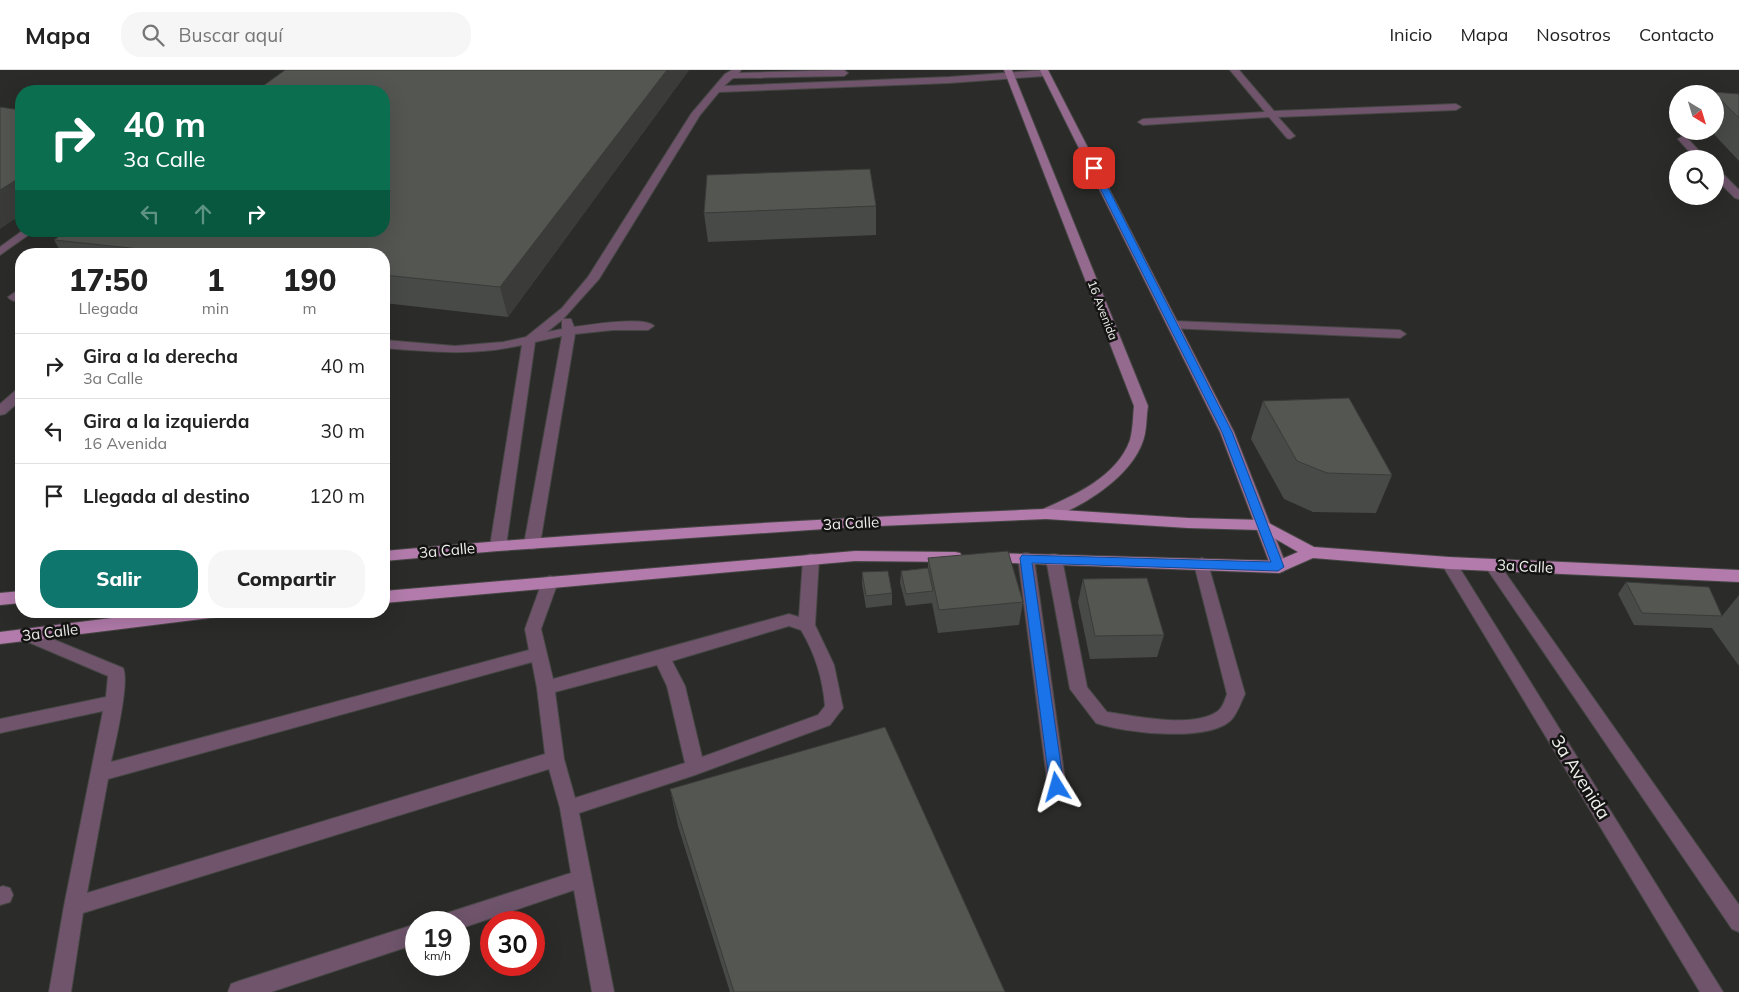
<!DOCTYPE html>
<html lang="es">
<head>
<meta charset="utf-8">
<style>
  body { margin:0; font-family:Mulish,sans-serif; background:#f6f6f6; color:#222; height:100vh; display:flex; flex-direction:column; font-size:19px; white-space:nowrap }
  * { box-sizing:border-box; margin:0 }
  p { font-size:16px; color:#767676 }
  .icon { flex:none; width:28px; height:28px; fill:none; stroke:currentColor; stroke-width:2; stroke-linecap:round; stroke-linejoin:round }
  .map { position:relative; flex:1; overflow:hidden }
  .side { position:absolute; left:15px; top:178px; width:375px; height:370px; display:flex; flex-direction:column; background:#fff; border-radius:20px; box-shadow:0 5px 20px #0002 }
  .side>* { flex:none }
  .hud { position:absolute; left:15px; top:15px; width:375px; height:152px; border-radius:20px; box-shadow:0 5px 20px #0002; background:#0b6e4f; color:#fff; overflow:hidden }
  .needle { width:32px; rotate:142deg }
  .buttons { position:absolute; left:1669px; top:15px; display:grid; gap:10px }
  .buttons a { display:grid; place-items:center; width:55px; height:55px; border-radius:50%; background:#fff; box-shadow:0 5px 20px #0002; font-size:25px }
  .speed { position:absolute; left:405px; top:841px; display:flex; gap:10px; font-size:25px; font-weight:700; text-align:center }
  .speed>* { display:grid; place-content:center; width:65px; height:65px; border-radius:50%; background:#fff; box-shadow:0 5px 20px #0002; line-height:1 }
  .speed small { font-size:12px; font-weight:400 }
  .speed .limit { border:8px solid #d22; background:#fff; color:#111 }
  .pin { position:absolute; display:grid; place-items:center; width:42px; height:42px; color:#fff; margin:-21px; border-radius:10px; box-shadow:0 2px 8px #0006 }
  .me { position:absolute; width:55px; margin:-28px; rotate:352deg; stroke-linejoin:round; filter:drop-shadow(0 0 4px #0008) }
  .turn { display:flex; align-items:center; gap:18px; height:105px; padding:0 25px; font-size:22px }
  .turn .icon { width:65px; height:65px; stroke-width:2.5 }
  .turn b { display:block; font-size:35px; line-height:42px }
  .lanes { display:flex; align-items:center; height:48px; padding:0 25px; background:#0003; justify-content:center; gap:25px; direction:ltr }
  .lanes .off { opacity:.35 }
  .eta { display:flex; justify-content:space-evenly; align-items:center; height:85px; text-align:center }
  .eta b { font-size:30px; font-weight:800; line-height:35px }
  .button { display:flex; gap:10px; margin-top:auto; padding:10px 25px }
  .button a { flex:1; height:58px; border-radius:20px; background:#0f766e; color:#fff; font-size:20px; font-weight:800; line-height:58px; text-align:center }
  .button a+a { background:#f6f6f6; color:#222 }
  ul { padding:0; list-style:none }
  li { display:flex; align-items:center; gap:15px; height:65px; padding:0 25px; border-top:1px solid #e0e0e0 }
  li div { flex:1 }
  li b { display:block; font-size:19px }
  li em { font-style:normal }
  header { display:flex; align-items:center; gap:30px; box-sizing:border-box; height:70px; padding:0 25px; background:#fff; border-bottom:1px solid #e0e0e0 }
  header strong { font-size:24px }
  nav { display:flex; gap:28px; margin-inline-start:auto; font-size:18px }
  .search { width:350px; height:45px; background:#f6f6f6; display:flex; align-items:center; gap:12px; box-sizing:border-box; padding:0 18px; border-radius:20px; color:#767676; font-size:19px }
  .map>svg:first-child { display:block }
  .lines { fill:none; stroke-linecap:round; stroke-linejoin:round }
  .service-casing { stroke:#464744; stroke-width:2 }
  .minor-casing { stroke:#464744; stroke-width:2 }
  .secondary-casing { stroke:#464744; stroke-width:2 }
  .primary-casing { stroke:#464744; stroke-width:2 }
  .service { fill:#6f546c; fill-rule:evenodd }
  .minor { fill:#6f546c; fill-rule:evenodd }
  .secondary { fill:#956a8f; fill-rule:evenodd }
  .primary { fill:#b27bab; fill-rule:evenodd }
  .wall { fill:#484a47 }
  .shaded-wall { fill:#3b3c39 }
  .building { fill:#545652; stroke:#3b3c39 }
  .route { fill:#1a73e8; stroke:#114b97 }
  .labels { text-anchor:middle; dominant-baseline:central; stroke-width:5; stroke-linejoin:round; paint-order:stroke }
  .far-street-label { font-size:12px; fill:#eeefed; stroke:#141413 }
  .street-label { font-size:15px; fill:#eeefed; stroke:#141413 }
  .near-street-label { font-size:18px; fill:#eeefed; stroke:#141413 }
</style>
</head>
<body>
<header>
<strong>Mapa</strong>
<div class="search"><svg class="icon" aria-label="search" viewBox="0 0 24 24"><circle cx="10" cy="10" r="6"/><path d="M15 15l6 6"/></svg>Buscar aquí</div>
<nav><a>Inicio</a><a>Mapa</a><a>Nosotros</a><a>Contacto</a></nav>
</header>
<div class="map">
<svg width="1739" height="922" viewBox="0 0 1739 922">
  <rect width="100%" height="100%" fill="#2b2c29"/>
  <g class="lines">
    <!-- service casing -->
    <g class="service-casing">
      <path id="service" d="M 732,0 L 741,0 L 739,3 L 844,0 L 848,3 L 844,6 L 733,8 L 724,16 L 949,7 L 1045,0 L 1049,3 L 1045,6 L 949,13 L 719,22 L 700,45 L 599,209 L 563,249 L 571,249 L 574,257 C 589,255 644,246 654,256 L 648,260 L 613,260 L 575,264 L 540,474 L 537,478 L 532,479 L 527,478 L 524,474 L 562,266 L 535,272 L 506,476 L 503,480 L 498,481 L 493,480 L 490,476 L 522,275 C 475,286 432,282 384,278 L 384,270 L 455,276 L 503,272 L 526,267 L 562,238 L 588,207 L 691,44 L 725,4 ZM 562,250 L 562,259 L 547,262 Z
        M 1230,0 L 1239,0 L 1274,41 L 1456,34 L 1461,37 L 1456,40 L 1278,47 L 1295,66 L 1290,69 L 1287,68 L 1269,47 L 1143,55 L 1138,52 L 1143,49 L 1265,42 Z
        M 1683,66 L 1686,67 L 1707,89 L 1696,89 L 1678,69 Z
        M 1715,99 L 1719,100 L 1739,120 L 1739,129 L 1735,128 L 1715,108 Z
        M 22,161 L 34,161 L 0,185 L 0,177 Z
        M 21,218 L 21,227 L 14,231 L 10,229 L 8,227 Z
        M 1173,251 L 1400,260 L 1406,264 L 1400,268 L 1169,258 L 1167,255 L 1169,252 Z
        M 21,319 L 21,330 L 5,344 L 0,345 L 0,334 L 16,320 Z
        M 811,484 L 816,485 L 819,489 L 815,555 L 834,595 L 843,638 L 830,655 L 695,705 L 579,743 L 614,922 L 592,922 L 574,820 L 459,859 L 459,852 L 440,852 L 443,845 L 450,842 L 571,803 L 560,738 L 549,699 L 83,843 L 71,922 L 49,922 L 64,836 L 103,641 L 0,663 L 0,649 L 106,627 L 108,606 L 21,569 L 19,565 L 21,561 L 27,559 L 33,561 L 123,598 C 130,612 115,674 111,692 L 529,580 L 525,559 L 542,512 L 544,508 L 550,506 L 556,508 L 558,512 L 541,559 L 553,609 L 789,544 L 799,547 L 803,489 L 806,485 ZM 789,556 L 801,560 C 815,583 823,610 825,636 L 818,645 L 702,687 L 685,616 L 672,591 ZM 532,592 L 537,618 L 545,684 L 87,823 L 108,709 ZM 657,595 L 667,616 L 685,693 L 575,728 L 564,689 L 555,622 Z
        M 1054,484 L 1059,485 L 1062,489 L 1087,617 L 1107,642 C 1135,646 1193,659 1218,641 C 1223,637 1225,630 1227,624 L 1194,494 L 1197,490 L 1202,488 L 1207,490 L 1245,624 C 1241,632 1238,642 1232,649 C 1211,673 1124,663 1096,653 L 1070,619 L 1046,489 L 1049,485 Z
        M 1492,489 L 1497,491 L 1739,835 L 1739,862 L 1732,859 L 1487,499 L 1484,495 L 1487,491 Z
        M 3,816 L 10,818 L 13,825 L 10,832 L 0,835 L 0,817 Z
        M 416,854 L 416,874 L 271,922 L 228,922 L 231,914 L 239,911 Z"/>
    </g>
    <!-- minor casing -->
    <g class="minor-casing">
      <path id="minor" d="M 1026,483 L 1031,484 L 1034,488 L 1066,717 L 1064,723 L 1057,725 L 1050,723 L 1048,717 L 1018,488 L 1021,484 Z
        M 1449,487 L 1454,489 L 1723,922 L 1700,922 L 1441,493 L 1444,489 Z"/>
    </g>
    <!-- secondary casing -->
    <g class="secondary-casing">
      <path id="secondary" d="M 1004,0 L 1012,0 L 1148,336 C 1146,347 1147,360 1143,371 C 1131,407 1081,439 1046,449 L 1041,448 L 1039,444 L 1041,440 C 1073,426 1117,407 1130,370 C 1133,359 1133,347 1134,336 Z
        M 1040,0 L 1048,0 L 1234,362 L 1287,497 L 1284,501 L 1279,503 L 1274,501 L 1271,497 L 1220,362 Z"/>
    </g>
    <!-- primary casing -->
    <g class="primary-casing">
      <path id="primary" d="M 1046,439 L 1188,448 L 1263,450 L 1314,477 L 1449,487 L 1739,500 L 1739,512 L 1449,499 L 1313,488 L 1279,503 L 986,492 L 983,488 L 986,484 L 991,483 L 1277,491 L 1298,482 L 1260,460 L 1188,458 L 1046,449 L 854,457 L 498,481 L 384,491 L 384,481 C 604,461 825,448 1046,439 Z
        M 855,481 L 955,482 L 960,483 L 963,487 L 960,491 L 955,492 L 855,491 L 384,533 L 384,521 Z
        M 21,521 L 21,533 L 0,535 L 0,523 Z
        M 167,541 L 226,541 L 224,545 L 218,547 L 0,574 L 0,562 Z"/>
    </g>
    <!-- service -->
    <use href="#service" class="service"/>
    <!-- minor -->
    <use href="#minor" class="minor"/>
    <!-- secondary -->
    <use href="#secondary" class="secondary"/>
    <!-- primary -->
    <use href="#primary" class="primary"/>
  </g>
  <!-- wall -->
  <path class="wall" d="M 689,0 L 508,247 L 384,233 L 384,184 L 62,184 L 54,170 Z
    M 1713,22 L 1739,24 L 1739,91 L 1711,61 L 1715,61 L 1715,24 L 1712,24 Z
    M 876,136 L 876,165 L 708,172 L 704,143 Z
    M 1263,331 L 1392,405 L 1376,443 L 1313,442 L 1284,429 L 1251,369 Z
    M 928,488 L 1023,532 L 1019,555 L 938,563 L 932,533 L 906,536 L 900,513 L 901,501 L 928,498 Z
    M 862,502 L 892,523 L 892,535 L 866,538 L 862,514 Z
    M 1083,509 L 1164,565 L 1157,587 L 1090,589 L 1078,532 Z
    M 1626,512 L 1722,546 L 1739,525 L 1739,596 L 1712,558 L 1634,555 L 1618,524 Z
    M 670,719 L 1005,922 L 730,922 L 678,756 Z"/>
  <!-- shaded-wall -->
  <path class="shaded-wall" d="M 667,0 L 689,0 L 508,247 L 500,217 Z
    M 21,107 L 21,145 L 0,159 L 0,120 Z"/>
  <!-- building -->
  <path class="building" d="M 285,0 L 667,0 L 500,217 L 384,205 L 384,184 L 187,184 L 54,170 L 66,161 L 384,161 L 384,21 L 256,21 Z
    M 1713,22 L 1739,24 L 1739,48 Z
    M 0,37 L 21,40 L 21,107 L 0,120 Z
    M 870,99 L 876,136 L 704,143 L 707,105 Z
    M 1349,328 L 1392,405 L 1327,403 L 1297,391 L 1263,331 Z
    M 1008,481 L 1023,532 L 939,540 L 928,488 Z
    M 928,498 L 933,521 L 906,524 L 901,501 Z
    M 888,501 L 892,523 L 866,526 L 862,502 Z
    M 1147,508 L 1164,565 L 1095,566 L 1083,509 Z
    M 1626,512 L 1709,517 L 1722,546 L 1642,543 Z
    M 885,657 L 1005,922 L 734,922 L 670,719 Z"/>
  <!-- route -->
  <path class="route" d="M 1094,96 L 1098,98 L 1232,362 L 1284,497 L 1278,501 L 1032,493 L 1064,717 L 1062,721 L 1057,723 L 1052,721 L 1050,717 L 1020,488 L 1022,485 L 1271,492 L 1222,362 L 1090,98 Z"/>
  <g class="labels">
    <!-- far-street labels -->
    <g class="far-street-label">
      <text transform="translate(1103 240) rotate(69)">16 Avenida</text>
    </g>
    <!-- street labels -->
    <g class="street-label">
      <text transform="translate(851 453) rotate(-3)">3a Calle</text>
      <text transform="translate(447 480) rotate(-5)">3a Calle</text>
      <text transform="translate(1525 496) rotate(3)">3a Calle</text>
      <text transform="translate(50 562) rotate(-7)">3a Calle</text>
    </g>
    <!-- near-street labels -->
    <g class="near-street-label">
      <text transform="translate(1581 707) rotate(58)">3a Avenida</text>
    </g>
  </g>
</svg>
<div class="buttons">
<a><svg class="needle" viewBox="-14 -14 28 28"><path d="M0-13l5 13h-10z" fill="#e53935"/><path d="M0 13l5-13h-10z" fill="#767676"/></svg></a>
<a><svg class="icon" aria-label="search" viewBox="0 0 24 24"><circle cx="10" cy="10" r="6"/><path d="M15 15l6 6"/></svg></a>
</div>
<div class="speed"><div>19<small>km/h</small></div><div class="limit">30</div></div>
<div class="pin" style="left:1094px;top:98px;background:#d93025"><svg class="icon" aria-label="arrive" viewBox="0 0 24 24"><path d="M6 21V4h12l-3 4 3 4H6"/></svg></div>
<svg class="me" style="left:1057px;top:717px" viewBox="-20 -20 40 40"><path d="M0-17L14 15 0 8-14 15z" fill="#1a73e8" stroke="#fff" stroke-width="4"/></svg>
<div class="hud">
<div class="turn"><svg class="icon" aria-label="right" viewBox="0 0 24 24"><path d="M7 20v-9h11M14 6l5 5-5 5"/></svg><div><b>40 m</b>3a Calle</div></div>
<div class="lanes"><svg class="icon off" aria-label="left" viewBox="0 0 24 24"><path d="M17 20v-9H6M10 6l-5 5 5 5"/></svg><svg class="icon off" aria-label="ahead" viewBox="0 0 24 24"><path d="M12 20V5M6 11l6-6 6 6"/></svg><svg class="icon" aria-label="right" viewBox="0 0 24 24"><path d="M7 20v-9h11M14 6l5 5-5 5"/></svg></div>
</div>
<section class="side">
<div class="eta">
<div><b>17:50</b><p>Llegada</p></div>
<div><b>1</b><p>min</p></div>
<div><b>190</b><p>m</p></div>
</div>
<ul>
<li><svg class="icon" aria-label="right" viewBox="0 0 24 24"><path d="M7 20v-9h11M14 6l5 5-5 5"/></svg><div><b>Gira a la derecha</b><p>3a Calle</p></div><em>40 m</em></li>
<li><svg class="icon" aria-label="left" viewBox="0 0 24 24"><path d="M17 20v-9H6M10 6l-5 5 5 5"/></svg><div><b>Gira a la izquierda</b><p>16 Avenida</p></div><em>30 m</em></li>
<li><svg class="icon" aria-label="arrive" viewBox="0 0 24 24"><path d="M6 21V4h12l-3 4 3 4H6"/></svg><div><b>Llegada al destino</b></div><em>120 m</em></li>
</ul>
<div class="button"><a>Salir</a><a>Compartir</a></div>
</section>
</div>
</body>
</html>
